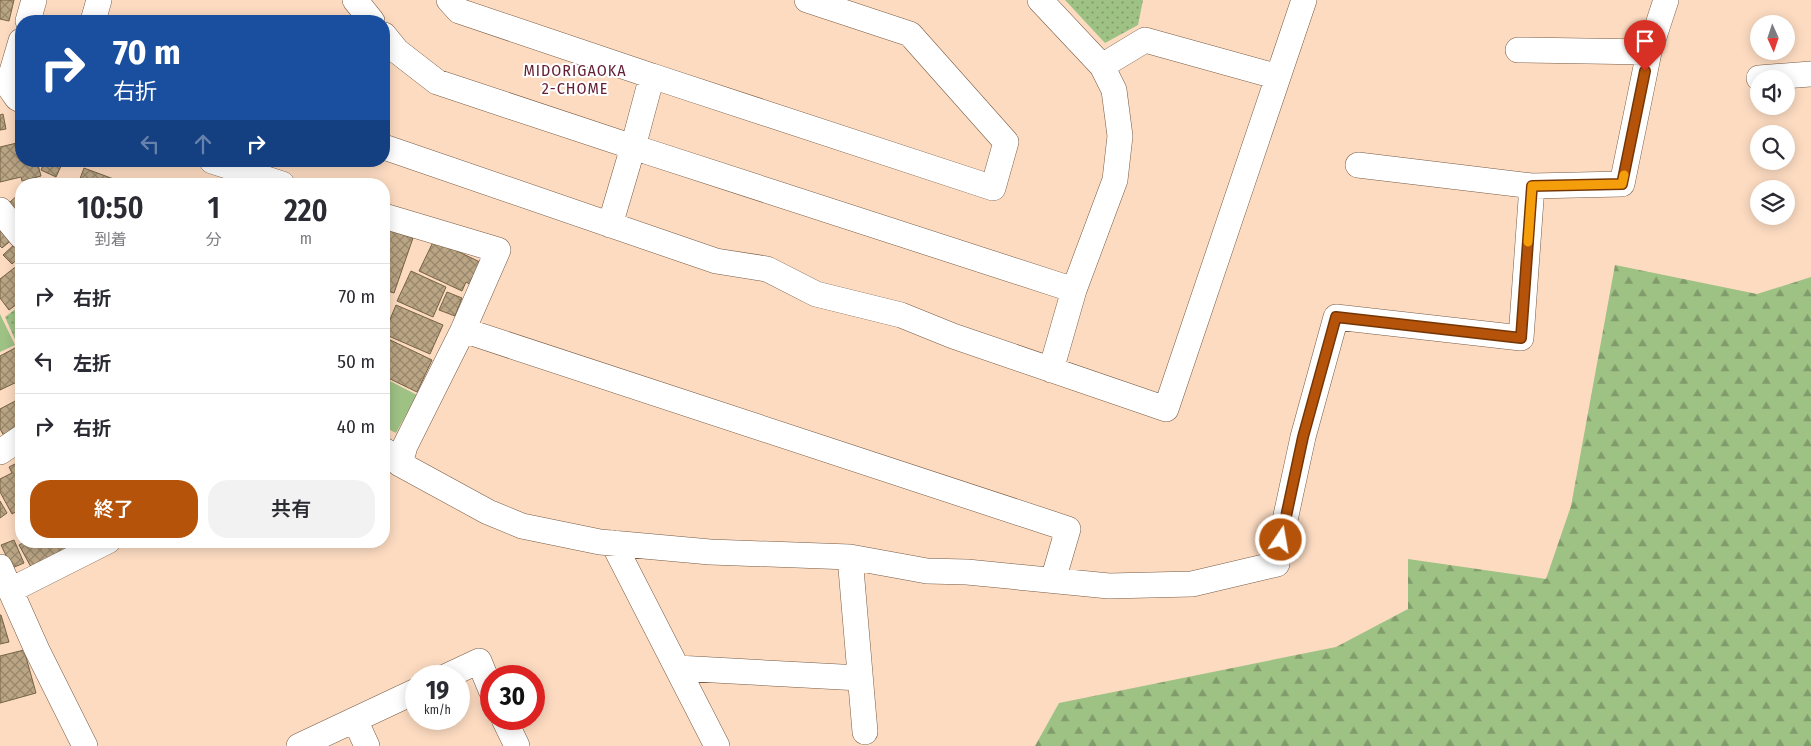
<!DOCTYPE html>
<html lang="ja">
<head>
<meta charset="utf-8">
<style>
  body { margin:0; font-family:"Fira Sans Condensed","Noto Sans JP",sans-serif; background:#f2f2f3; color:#2b2b33; height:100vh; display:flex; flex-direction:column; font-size:19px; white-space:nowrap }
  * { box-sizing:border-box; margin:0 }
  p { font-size:16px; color:#7c7c81 }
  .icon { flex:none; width:28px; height:28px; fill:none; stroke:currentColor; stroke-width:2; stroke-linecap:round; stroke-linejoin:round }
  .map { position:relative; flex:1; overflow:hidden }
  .details { position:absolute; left:15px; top:178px; width:375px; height:370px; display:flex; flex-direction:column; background:#fff; border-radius:20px; box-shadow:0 2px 12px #0003 }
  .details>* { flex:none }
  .top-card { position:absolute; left:15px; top:15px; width:375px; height:152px; border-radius:20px; box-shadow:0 2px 12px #0003; background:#1a4fa0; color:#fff; overflow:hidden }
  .needle { width:32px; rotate:177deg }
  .fabs { position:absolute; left:1750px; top:15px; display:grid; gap:10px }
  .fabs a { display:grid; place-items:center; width:45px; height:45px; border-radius:50%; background:#fff; box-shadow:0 2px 12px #0003; font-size:25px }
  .speed { position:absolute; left:405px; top:665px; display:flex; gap:10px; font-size:25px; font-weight:700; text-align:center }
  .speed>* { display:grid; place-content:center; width:65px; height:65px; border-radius:50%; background:#fff; box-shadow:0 2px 12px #0003; line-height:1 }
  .speed small { font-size:12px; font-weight:400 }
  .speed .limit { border:8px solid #d22; background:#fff; color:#111 }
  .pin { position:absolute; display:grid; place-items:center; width:42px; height:42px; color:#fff; margin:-51px -21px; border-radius:50% 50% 50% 0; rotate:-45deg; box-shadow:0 0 5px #0007 }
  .pin .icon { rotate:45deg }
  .me { position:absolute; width:55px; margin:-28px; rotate:12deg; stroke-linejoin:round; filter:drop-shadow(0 0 4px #0008) }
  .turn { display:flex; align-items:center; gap:18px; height:105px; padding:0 15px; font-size:22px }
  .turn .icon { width:65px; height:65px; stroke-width:2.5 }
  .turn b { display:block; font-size:35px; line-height:42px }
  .lanes { display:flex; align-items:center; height:48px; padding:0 15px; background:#0003; justify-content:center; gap:25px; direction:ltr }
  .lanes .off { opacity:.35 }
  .eta { display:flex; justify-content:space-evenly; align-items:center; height:85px; text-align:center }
  .eta b { font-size:30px; font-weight:600; line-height:35px }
  .cta { display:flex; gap:10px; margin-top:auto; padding:10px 15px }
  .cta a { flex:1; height:58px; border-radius:20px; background:#b45309; color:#fff; font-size:20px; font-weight:600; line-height:58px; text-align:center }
  .cta a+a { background:#f2f2f3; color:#2b2b33 }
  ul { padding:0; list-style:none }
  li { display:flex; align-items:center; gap:15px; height:65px; padding:0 15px; border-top:1px solid #e1e1e2 }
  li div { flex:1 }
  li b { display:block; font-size:19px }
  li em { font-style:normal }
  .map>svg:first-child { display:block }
  .grass { fill:url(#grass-dots) }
  .forest { fill:url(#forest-firs) }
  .garden { fill:#9ec184 }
  .building { fill:url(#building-cross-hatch); stroke:#766345 }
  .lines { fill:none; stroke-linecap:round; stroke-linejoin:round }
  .minor-casing { stroke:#775b44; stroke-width:26 }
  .minor { stroke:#fff; stroke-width:25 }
  .route-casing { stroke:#753606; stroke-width:12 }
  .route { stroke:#b45309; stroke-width:9 }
  .slow { stroke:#f59e0b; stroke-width:9 }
  .labels { text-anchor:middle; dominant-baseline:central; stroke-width:4; stroke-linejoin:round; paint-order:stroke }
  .neighbourhood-label { font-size:16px; letter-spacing:1px; fill:#621e34; stroke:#fff }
</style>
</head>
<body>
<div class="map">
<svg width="1811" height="746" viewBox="0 0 1811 746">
  <defs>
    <pattern id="grass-dots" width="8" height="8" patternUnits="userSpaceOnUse" patternTransform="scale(1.25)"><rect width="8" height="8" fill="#9ec184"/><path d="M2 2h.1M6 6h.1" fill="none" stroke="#819c6b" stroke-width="1.8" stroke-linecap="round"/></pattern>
    <pattern id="forest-firs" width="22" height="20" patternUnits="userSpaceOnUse" patternTransform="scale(1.25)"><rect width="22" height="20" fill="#9ec184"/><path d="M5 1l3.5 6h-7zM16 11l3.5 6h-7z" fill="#819c6b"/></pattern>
    <pattern id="building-cross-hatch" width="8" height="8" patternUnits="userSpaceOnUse" patternTransform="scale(1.25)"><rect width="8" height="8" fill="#baa585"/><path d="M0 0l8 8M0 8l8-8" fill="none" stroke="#98866c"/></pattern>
  </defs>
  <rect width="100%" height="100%" fill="#fcdbc1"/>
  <!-- grass -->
  <path class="grass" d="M 1065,0 L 1143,0 L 1138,25 L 1105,43 Z
    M 21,305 L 21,353 L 5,317 Z"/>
  <!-- forest -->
  <path class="forest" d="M 1615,265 L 1757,294 L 1811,277 L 1811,746 L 1035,746 L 1059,703 L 1336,647 L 1408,609 L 1408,559 L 1546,579 L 1571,506 Z"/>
  <!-- garden -->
  <path class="garden" d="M 0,314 L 15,345 L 0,352 Z
    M 390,381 L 417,395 L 396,433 L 384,427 L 384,396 Z"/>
  <!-- building -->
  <path class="building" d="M 0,0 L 14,0 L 9,21 L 0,19 Z
    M 3,114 L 6,129 L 0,130 L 0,115 Z
    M 21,142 L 21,161 L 37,161 L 41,176 L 22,181 L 21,177 L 0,182 L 0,147 Z
    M 45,161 L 50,161 L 61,166 L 56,177 L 41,170 Z
    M 84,168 L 119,181 L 118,184 L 78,184 Z
    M 21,192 L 21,217 L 9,203 Z
    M 0,228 L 14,238 L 2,248 L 0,246 Z
    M 384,228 L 413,238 L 394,293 L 384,290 Z
    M 434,240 L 482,263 L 471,285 L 466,282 L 462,291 L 419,271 Z
    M 17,242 L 21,247 L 21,256 L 12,264 L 3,255 Z
    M 18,265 L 21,269 L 21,301 L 9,310 L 0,298 L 0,279 Z
    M 411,271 L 446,287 L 433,317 L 397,301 Z
    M 447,292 L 462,298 L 455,316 L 439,310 Z
    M 396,305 L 443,325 L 430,354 L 384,334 Z
    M 384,337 L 432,360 L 417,392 L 384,376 Z
    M 15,348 L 21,361 L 21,380 L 0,390 L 0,356 Z
    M 21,398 L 21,426 L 4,436 L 0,429 L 0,409 Z
    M 21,461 L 21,509 L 12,514 L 0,492 L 0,479 L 12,473 L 9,467 Z
    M 0,501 L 7,513 L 0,518 Z
    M 14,540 L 24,563 L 12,568 L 1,545 Z
    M 27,541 L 68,541 L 71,547 L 31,567 L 19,545 Z
    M 0,615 L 1,615 L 9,642 L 0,644 Z
    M 24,650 L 36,693 L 0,703 L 0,656 Z"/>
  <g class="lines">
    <!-- minor casing -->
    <g class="minor-casing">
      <path id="minor" d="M 355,0 L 372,21
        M 1040,0 L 1102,66 L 1145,40 L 1278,77
        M 28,21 L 34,0
        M 93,21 L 99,0
        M 384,35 L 397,51 L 437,82 L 633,147 L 652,76 L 459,11 L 449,0
        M 21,41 L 8,85 L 17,98 L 21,100
        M 1518,50 L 1649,52
        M 652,76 L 993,188 L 1006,142 L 910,34 L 807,0
        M 1759,78 L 1811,74
        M 384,147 L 716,261 L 767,269 L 816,294 L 901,315 L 953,336 L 1166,409 L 1304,0
        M 212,161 L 282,184
        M 1358,165 L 1532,186
        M 0,210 L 21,236
        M 384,216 L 498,250 L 463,330 L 405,446 L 400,464
        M 610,225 L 633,147 L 1074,290 L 1051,370
        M 1074,290 L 1115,180 L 1120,136 L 1114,90 L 1102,66
        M 463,330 L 1068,529 L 1053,580
        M 384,450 L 400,464 L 488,512 L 522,526 L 600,542 L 710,552 L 850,557 L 927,571 L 967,572 L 1109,586 L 1192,584 L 1277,564 L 1277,557 L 1303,437 L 1336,317 L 1521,338 L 1532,186 L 1622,184 L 1649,52 L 1666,0
        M 0,452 L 21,438
        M 613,543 L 717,746
        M 850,557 L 865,732
        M 0,567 L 37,650 L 85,746
        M 11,590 L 108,541
        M 677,668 L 860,678
        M 447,676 L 479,661 L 491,690
        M 504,719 L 517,746
        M 355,720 L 367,746
        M 299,746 L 416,691"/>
    </g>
    <!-- minor -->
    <use href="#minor" class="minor"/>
  </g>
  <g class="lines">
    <!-- route casing -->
    <g class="route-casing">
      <path id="route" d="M 1281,540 L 1303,437 L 1336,317 L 1521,338 L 1532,186 L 1622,184 L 1645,71"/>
    </g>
    <!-- route -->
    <use href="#route" class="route"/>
    <!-- slow -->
    <path class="slow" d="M 1528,242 L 1532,186 L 1622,184 L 1624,175"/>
  </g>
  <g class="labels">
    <!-- neighbourhood labels -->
    <g class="neighbourhood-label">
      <text x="575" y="70">MIDORIGAOKA<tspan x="575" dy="18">2-CHOME</tspan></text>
    </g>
  </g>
</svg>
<div class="fabs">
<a><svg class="needle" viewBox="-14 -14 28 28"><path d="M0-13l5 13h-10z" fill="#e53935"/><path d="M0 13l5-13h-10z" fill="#7c7c81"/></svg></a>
<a><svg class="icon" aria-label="sound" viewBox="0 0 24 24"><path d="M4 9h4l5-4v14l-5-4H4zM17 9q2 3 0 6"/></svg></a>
<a><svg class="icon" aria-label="search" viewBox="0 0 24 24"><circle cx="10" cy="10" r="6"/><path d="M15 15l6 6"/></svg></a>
<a><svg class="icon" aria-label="layers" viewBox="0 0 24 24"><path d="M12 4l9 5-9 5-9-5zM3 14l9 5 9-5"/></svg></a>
</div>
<div class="speed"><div>19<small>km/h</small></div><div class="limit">30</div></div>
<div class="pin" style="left:1645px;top:71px;background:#d93025"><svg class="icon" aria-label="arrive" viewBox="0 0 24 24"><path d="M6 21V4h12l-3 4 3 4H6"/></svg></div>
<svg class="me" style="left:1281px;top:540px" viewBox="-20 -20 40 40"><circle r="17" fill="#b45309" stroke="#fff" stroke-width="3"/><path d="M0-11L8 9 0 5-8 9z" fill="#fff"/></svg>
<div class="top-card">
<div class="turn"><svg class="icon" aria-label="right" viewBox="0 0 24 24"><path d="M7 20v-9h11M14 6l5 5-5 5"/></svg><div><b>70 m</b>右折</div></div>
<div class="lanes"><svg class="icon off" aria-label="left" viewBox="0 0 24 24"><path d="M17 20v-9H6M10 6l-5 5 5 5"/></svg><svg class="icon off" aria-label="ahead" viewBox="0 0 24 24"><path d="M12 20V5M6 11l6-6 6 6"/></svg><svg class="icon" aria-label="right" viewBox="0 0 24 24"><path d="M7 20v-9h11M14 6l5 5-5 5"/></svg></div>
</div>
<section class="details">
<div class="eta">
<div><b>10:50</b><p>到着</p></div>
<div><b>1</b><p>分</p></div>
<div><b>220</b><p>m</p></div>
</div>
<ul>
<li><svg class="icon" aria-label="right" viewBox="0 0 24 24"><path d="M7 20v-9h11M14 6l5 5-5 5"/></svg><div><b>右折</b></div><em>70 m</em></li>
<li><svg class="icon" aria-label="left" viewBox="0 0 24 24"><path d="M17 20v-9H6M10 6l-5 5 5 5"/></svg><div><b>左折</b></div><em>50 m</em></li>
<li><svg class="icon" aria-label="right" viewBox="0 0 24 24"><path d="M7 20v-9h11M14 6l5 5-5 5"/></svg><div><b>右折</b></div><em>40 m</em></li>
</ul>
<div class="cta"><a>終了</a><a>共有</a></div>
</section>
</div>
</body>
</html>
